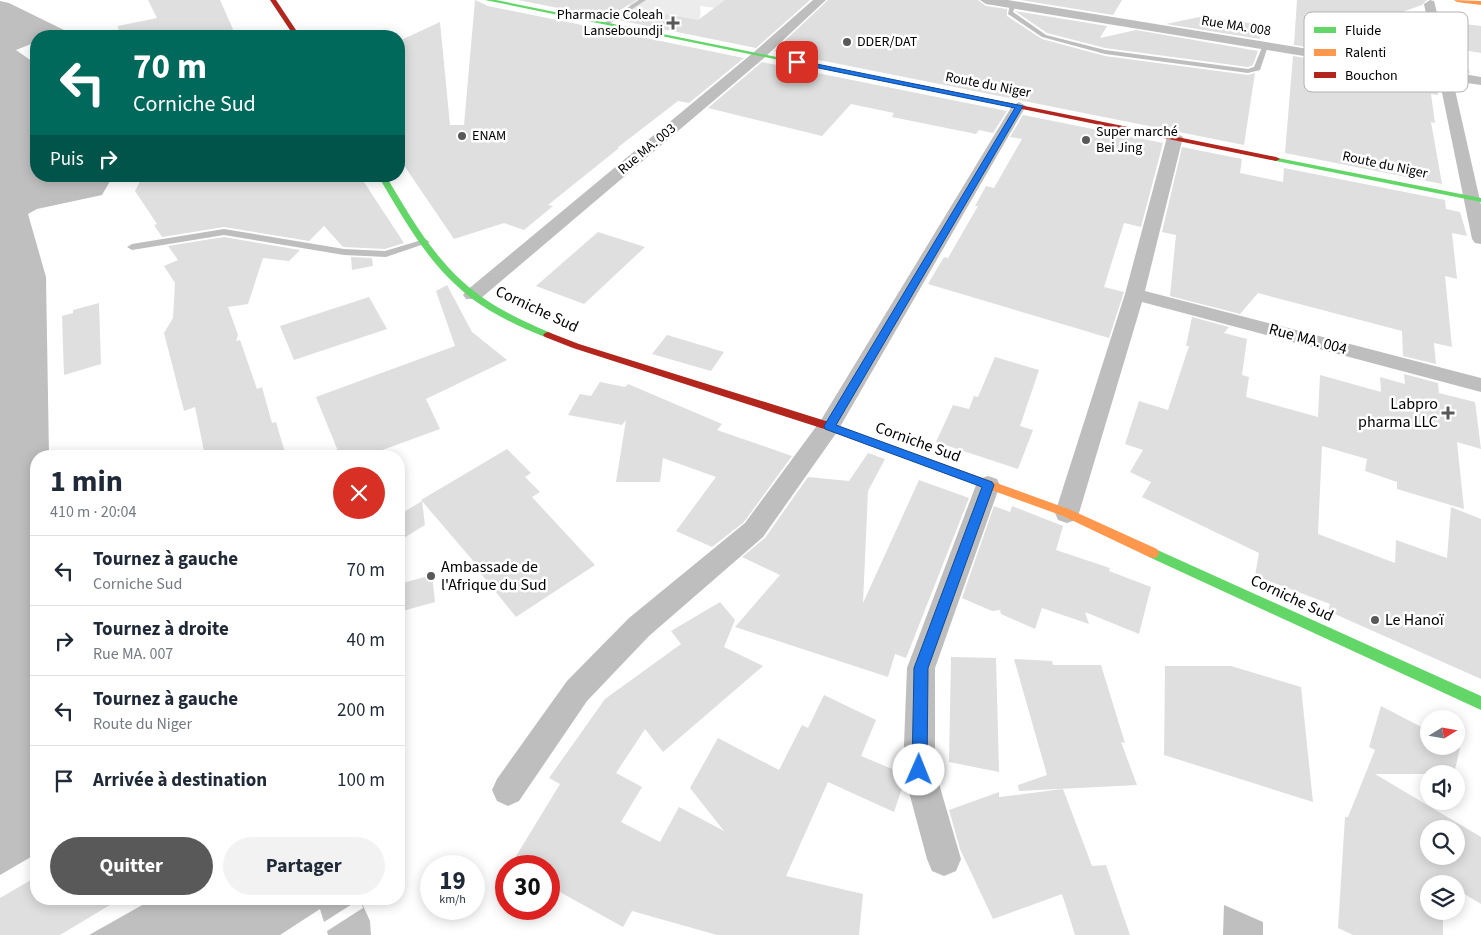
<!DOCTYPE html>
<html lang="fr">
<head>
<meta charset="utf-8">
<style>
  body { margin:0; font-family:"Source Sans 3",sans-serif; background:#f2f2f3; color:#1f2937; height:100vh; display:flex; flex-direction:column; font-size:19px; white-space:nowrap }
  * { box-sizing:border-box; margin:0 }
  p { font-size:16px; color:#747a83 }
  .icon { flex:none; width:28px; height:28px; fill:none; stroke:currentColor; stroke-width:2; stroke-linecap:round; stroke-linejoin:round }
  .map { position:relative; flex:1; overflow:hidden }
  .panel { position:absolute; left:30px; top:450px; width:375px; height:455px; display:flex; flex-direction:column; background:#fff; border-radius:20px; box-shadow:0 2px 12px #0003 }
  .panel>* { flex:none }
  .hud { position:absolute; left:30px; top:30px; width:375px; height:152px; border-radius:20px; box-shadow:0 2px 12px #0003; background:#00695c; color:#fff; overflow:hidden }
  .needle { width:32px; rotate:79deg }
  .tools { position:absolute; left:1420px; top:710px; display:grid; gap:10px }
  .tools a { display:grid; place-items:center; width:45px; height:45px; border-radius:50%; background:#fff; box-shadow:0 2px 12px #0003; font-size:25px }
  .speed { position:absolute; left:420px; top:855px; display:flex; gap:10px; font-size:25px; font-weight:700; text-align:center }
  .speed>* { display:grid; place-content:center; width:65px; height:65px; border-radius:50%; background:#fff; box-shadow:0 2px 12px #0003; line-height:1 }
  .speed small { font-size:12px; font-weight:400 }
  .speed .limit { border:8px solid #d22; background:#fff; color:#111 }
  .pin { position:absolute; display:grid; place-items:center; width:42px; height:42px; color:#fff; margin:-21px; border-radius:10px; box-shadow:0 2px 8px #0006 }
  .me { position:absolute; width:55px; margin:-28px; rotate:1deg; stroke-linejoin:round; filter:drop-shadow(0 0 4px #0008) }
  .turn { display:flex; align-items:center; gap:18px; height:105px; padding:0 20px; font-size:22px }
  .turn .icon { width:65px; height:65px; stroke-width:2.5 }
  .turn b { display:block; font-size:35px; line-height:42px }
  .then { display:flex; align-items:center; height:48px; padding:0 20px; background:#0003; gap:10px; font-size:19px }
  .round { display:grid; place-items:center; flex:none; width:52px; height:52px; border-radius:26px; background:#f2f2f3 }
  .head { display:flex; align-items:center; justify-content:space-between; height:85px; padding:0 20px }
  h1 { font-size:30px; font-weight:700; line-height:38px }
  .button { display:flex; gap:10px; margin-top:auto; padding:10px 20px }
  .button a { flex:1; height:58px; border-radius:30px; background:#595959; color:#fff; font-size:20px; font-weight:700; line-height:58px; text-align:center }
  .button a+a { background:#f2f2f3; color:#1f2937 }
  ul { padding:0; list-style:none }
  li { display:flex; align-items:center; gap:15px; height:70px; padding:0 20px; border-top:1px solid #e0e1e3 }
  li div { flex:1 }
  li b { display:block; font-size:19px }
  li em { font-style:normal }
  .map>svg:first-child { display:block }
  .green { fill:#ececec }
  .water { fill:#bfbfbf }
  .pier { fill:#fff }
  .building { fill:#dfdfdf; fill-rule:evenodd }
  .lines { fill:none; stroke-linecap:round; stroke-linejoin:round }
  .lane { fill:#bebebe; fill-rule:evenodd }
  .street { fill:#bebebe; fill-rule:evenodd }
  .fast { fill:#63d668; fill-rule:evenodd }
  .slow { fill:#ff974d; fill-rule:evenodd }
  .jam { fill:#b3261e; fill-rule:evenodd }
  .route { fill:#1a73e8; stroke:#114b97 }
  .poi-dot { fill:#595959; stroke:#fff; stroke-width:2 }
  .labels { text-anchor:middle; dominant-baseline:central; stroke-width:5; stroke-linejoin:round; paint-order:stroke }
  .far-poi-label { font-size:14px; fill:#000; stroke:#fff; text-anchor:start }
  .far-street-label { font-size:14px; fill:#000; stroke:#fff }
  .street-label { font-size:16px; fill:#000; stroke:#fff }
  .poi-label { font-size:16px; fill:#000; stroke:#fff; text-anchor:start }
  .key { fill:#fff; stroke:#b2b2b2; stroke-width:1 }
  .key-label { font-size:14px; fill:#000 }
</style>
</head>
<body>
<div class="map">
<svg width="1481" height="935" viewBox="0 0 1481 935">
  <rect width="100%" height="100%" fill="#fff"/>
  <!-- green -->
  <path class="green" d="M 631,0 L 742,0 L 732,10 L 700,6 C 702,19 698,23 689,31 L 665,30 L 620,16 L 632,10 L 628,1 Z"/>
  <!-- water -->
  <path class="water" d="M 0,1 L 9,3 L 68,32 L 55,36 L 36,36 L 36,42 L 16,50 L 36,64 L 36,176 L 113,176 L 102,195 L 37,209 L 28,214 L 46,277 L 49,456 L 36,456 L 36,854 L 0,875 Z
    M 153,899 L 360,899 L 370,921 L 371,935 L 89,935 Z
    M 1224,905 L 1263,922 L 1263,935 L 1223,935 Z"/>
  <!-- pier -->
  <path class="pier" d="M 360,899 L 363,908 L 327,931 L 328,935 L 280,935 L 320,909 L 324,922 Z"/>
  <!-- building -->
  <path class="building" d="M 148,0 L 220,0 L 236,36 L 119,36 L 118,26 L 157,18 Z
    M 475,0 L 488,6 L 744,58 L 689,103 L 678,101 L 617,148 L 619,148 L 548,205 L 553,206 L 524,230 L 504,223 L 454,239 L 399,158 L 399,41 L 440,22 L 450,125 L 464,125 Z
    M 518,0 L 636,0 L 608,18 Z
    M 725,0 L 810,0 L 756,48 L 618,20 L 636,9 L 698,20 Z
    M 828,0 L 978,0 L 986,6 L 1007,9 L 1007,16 L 1042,39 L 1105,56 L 1248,75 L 1255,73 L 1244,145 L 774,51 Z
    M 1020,0 L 1122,0 L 1113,15 Z
    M 1297,0 L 1427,0 L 1422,5 L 1346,32 L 1432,49 L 1436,68 L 1294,45 Z
    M 1015,11 L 1107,26 L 1100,38 L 1136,30 L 1258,51 L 1253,65 L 1248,67 L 1105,48 L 1047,33 Z
    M 1204,16 L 1262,25 L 1260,39 L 1166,24 Z
    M 1449,22 L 1481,26 L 1481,53 L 1452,48 Z
    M 1449,52 L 1463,55 L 1470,73 L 1454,70 Z
    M 1293,56 L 1435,79 L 1438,95 L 1431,94 L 1435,123 L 1431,122 L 1442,184 L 1285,153 Z
    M 762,62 L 1007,111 L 993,133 L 979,130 L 976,134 L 892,117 L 894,113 L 851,104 L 822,136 L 708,108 Z
    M 1023,115 L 1163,143 L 1141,227 L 1124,223 L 1104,287 L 1124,292 L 1109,338 L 928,284 L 944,257 L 948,258 L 978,206 L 975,206 L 986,186 L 994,188 L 1022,139 L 1010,137 Z
    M 1182,147 L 1242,159 L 1240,173 L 1283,182 L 1284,168 L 1445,200 L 1446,209 L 1460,212 L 1467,236 L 1452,233 L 1457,279 L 1445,276 L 1452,347 L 1434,343 L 1436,364 L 1403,356 L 1402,331 L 1258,293 L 1240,314 L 1170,296 L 1176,235 L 1162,232 Z
    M 143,176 L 360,176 L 404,243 L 385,249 L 343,247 L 324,226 L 309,241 L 224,227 L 162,237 L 154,225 L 157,224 L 135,191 Z
    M 598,232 L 645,247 L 584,304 L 536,286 Z
    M 224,237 L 300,250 L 289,261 L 263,258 L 248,304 L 228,307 L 238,335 L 236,341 L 240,340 L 257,389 L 262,387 L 272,423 L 276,422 L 286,456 L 205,456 L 195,407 L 184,411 L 164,333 L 173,318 L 175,283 L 164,266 L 178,260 L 168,246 Z
    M 351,257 L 372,258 L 373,266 L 352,270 Z
    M 447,285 L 472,332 L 507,360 L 426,399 L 440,429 L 366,456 L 340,456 L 316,397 L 455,346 L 436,291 Z
    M 369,297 L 387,329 L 294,360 L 280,326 Z
    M 99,303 L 101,364 L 64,375 L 62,316 L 73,313 L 73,310 Z
    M 1192,317 L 1229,327 L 1224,333 L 1247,339 L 1242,375 L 1249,377 L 1246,397 L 1318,417 L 1320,375 L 1381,392 L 1380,377 L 1405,384 L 1404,374 L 1438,383 L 1439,393 L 1475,402 L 1481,449 L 1457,442 L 1464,509 L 1397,489 L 1397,482 L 1365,471 L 1367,459 L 1322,446 L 1318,534 L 1395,563 L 1396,540 L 1447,558 L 1451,507 L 1481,519 L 1481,679 L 1328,611 L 1330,604 L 1255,576 L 1259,553 L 1142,497 L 1151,482 L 1130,472 L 1143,450 L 1125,444 L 1139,401 L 1168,410 L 1189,346 L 1186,346 Z
    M 667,335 L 724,352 L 711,371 L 652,354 Z
    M 995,357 L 1039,370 L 1020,426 L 1033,430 L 1018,469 L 936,442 L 953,405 L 969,409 L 974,396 L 978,397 Z
    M 600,382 L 625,387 L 628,384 L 722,424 L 717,430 L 792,456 L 744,522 L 712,547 L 676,531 L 716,477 L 663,458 L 660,482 L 616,482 L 626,420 L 622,425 L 568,415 L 580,394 L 591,396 Z
    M 507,449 L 531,473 L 525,477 L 540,492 L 532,497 L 595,565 L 516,617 L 473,564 L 475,563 L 421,500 Z
    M 868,453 L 885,459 L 868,491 L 863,603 L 919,480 L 969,498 L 906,658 L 895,654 L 888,677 L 735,627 L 780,575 L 742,557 L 765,538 L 808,477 L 849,481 Z
    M 422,501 L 425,525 L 399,541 L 399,515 Z
    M 994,506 L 1010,512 L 1012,506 L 1063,526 L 1056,550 L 1110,568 L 1109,571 L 1151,587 L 1139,634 L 1085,612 L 1089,624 L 1042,608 L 1035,629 L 1001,614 L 1000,610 L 992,611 L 962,598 Z
    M 432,575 L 435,602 L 399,612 L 399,584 Z
    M 720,602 L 735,620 L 724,647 L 763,666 L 663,752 L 645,729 L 616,773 L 642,787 L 621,822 L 660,842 L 679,807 L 724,831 L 690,788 L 718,738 L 779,770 L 802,725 L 808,728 L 824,695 L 876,720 L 861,756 L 902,773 L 904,782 L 894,812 L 828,782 L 786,876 L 863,894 L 859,935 L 717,935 L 632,911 L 623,927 L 549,886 L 549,866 L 510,866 L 560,784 L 549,778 L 605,699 L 681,644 L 671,631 Z
    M 951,657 L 996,658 L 999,772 L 949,762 Z
    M 1014,659 L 1052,661 L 1053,665 L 1101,665 L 1125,743 L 1121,742 L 1137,785 L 1019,791 L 1018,785 L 1047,775 Z
    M 1165,666 L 1231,666 L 1301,687 L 1313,802 L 1164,755 Z
    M 1381,706 L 1429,731 L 1429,746 L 1456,746 L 1460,748 L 1454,774 L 1375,774 L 1481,837 L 1481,904 L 1456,889 L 1456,884 L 1448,884 L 1443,881 L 1443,884 L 1429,884 L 1429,911 L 1443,911 L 1443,935 L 1353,935 L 1338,928 L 1345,817 L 1348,817 L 1375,750 L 1369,747 ZM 1429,829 L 1456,829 L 1456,856 L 1429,856 Z
    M 1063,789 L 1092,866 L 1106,865 L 1130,935 L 1075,935 L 1062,894 L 993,919 L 960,849 L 949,810 L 999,792 L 999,797 Z
    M 36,877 L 36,899 L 120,899 L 60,935 L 0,935 L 0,898 Z"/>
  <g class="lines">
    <!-- lane -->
    <path class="lane" d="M 639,0 L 646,0 L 609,24 L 604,23 Z
      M 1013,3 L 1016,5 L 1013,12 L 1046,35 L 1105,50 L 1248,69 L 1254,67 L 1263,45 L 1268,46 L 1260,70 L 1248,73 L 1105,54 L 1042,37 L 1008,14 L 1010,5 Z
      M 224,229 L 344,249 L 385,251 L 425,239 L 430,242 L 386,257 L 344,255 L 224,235 L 132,250 L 127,247 L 132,244 Z"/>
    <!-- street -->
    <path class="street" d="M 813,0 L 826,0 L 764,58 L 480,299 L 466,299 L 463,295 L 466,291 L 754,52 Z
      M 980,0 L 1008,0 L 1438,70 L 1424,4 L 1430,0 L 1434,1 L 1452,72 L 1481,77 L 1481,85 L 1453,81 L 1481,205 L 1481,244 L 1475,243 L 1472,239 L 1439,78 L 986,4 Z
      M 1019,102 L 1026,106 L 837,432 L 763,537 L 649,636 L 587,701 L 519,801 L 508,806 L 497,801 L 492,790 L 497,779 L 567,681 L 629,618 L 745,523 L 821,420 L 1012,106 Z
      M 1175,132 L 1183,137 L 1145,291 L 1481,378 L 1481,392 L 1142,302 L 1079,513 L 1076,520 L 1067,523 L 1058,520 L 1055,513 L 1125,294 L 1167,137 Z
      M 988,476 L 997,479 L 1000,485 L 935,668 L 935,770 L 961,859 L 956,871 L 944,876 L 932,871 L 927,859 L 903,770 L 907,668 L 976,485 L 979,479 Z"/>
    <!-- fast -->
    <path class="fast" d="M 485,0 L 496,0 L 919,86 L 916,88 Z
      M 1273,157 L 1481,198 L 1481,202 L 1276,161 L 1272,159 Z
      M 378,176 L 386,176 C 408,213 430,252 462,281 C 488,305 520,320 551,333 L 553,335 L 551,337 L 545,337 C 513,324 481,309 456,285 C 423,255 401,214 378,176 Z
      M 1153,548 L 1481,696 L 1481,710 L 1149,557 L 1147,553 L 1149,549 Z"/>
    <!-- slow -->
    <path class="slow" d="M 1454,0 L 1481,1 L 1481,5 L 1457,2 Z
      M 825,421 L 1071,510 L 1157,549 L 1159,553 L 1157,557 L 1153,558 L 1149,557 L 1063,516 L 821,428 L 820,425 Z"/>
    <!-- jam -->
    <path class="jam" d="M 270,0 L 276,0 L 300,36 L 294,36 Z
      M 916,84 L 1276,157 L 1280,159 L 1276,161 L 914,87 L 913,86 Z
      M 548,332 L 579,344 L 829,422 L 830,425 L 825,429 L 821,428 L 573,348 L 545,337 L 543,335 L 545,333 Z"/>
  </g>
  <!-- route -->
  <path class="route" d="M 797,60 L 1023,106 L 836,425 L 992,482 L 994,485 L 928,668 L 927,770 L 925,775 L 919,777 L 914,775 L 912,770 L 914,668 L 982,487 L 825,429 L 824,426 L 1015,108 L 794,63 Z"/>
  <!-- markers -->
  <g class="poi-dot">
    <path d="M670.5 15.5h5v5h5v5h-5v5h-5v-5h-5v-5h5z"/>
    <circle cx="847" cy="42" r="5"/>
    <circle cx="462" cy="136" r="5"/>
    <circle cx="1086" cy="140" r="5"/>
    <path d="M1445.5 405.5h5v5h5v5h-5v5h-5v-5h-5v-5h5z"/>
    <circle cx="431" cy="576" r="5"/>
    <circle cx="1375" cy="620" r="5"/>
  </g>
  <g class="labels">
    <!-- far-poi labels -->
    <g class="far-poi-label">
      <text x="663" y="15" text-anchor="end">Pharmacie Coleah<tspan x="663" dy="16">Lanseboundji</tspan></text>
      <text x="857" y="42">DDER/DAT</text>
      <text x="1096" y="132">Super marché<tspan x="1096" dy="16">Bei Jing</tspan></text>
      <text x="472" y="136">ENAM</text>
    </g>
    <!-- far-street labels -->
    <g class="far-street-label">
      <text transform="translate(1236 26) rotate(9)">Rue MA. 008</text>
      <text transform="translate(988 85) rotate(11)">Route du Niger</text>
      <text transform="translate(647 149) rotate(-40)">Rue MA. 003</text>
      <text transform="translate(1385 165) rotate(12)">Route du Niger</text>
    </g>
    <!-- street labels -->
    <g class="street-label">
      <text transform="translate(537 309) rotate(25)">Corniche Sud</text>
      <text transform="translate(1308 339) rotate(15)">Rue MA. 004</text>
      <text transform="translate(918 442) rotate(20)">Corniche Sud</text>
      <text transform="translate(1292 598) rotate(25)">Corniche Sud</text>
    </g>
    <!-- poi labels -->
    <g class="poi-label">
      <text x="1438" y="404" text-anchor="end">Labpro<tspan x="1438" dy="18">pharma LLC</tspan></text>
      <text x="441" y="567">Ambassade de<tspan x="441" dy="18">l'Afrique du Sud</tspan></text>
      <text x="1385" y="620">Le Hanoï</text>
    </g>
  </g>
  <!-- legend -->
  <rect x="1304" y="12" width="164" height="80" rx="8" class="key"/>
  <rect x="1314" y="27" width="22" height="6" fill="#63d668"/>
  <rect x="1314" y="49" width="22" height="7" fill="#ff974d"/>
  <rect x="1314" y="72" width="22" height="6" fill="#b3261e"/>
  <g class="key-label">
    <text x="1345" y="35">Fluide</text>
    <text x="1345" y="57">Ralenti</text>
    <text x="1345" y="80">Bouchon</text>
  </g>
</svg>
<div class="tools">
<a><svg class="needle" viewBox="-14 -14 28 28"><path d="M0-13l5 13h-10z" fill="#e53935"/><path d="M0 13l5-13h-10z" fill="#747a83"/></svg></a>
<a><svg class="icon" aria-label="sound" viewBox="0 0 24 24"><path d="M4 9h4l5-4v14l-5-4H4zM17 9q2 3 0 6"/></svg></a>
<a><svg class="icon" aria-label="search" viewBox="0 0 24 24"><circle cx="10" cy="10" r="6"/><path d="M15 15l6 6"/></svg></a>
<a><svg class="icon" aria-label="layers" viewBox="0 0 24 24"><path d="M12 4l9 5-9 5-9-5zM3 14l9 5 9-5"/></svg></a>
</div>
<div class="speed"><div>19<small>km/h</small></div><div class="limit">30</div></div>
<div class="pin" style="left:797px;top:62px;background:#d93025"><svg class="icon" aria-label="arrive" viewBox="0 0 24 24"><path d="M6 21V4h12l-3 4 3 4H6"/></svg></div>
<svg class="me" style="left:919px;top:770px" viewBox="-20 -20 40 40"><circle r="19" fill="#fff"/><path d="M0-13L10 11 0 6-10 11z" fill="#1a73e8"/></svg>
<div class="hud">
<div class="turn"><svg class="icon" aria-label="left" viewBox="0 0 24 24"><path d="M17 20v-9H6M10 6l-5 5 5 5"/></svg><div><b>70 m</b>Corniche Sud</div></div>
<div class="then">Puis<svg class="icon" aria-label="right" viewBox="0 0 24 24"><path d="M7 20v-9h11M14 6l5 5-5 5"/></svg></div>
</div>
<section class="panel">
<div class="head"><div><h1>1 min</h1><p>410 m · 20:04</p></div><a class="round" style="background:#d93025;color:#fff"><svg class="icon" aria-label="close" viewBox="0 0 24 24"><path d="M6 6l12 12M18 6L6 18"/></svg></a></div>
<ul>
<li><svg class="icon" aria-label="left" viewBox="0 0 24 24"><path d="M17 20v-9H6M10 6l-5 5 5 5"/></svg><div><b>Tournez à gauche</b><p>Corniche Sud</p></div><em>70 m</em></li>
<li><svg class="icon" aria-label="right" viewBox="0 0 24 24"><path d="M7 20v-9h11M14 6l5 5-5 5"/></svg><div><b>Tournez à droite</b><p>Rue MA. 007</p></div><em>40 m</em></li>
<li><svg class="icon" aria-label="left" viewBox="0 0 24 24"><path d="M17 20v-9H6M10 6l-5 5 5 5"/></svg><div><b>Tournez à gauche</b><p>Route du Niger</p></div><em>200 m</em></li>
<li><svg class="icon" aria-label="arrive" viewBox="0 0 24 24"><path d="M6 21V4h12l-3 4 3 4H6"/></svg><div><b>Arrivée à destination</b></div><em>100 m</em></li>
</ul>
<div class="button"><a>Quitter</a><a>Partager</a></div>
</section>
</div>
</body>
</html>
